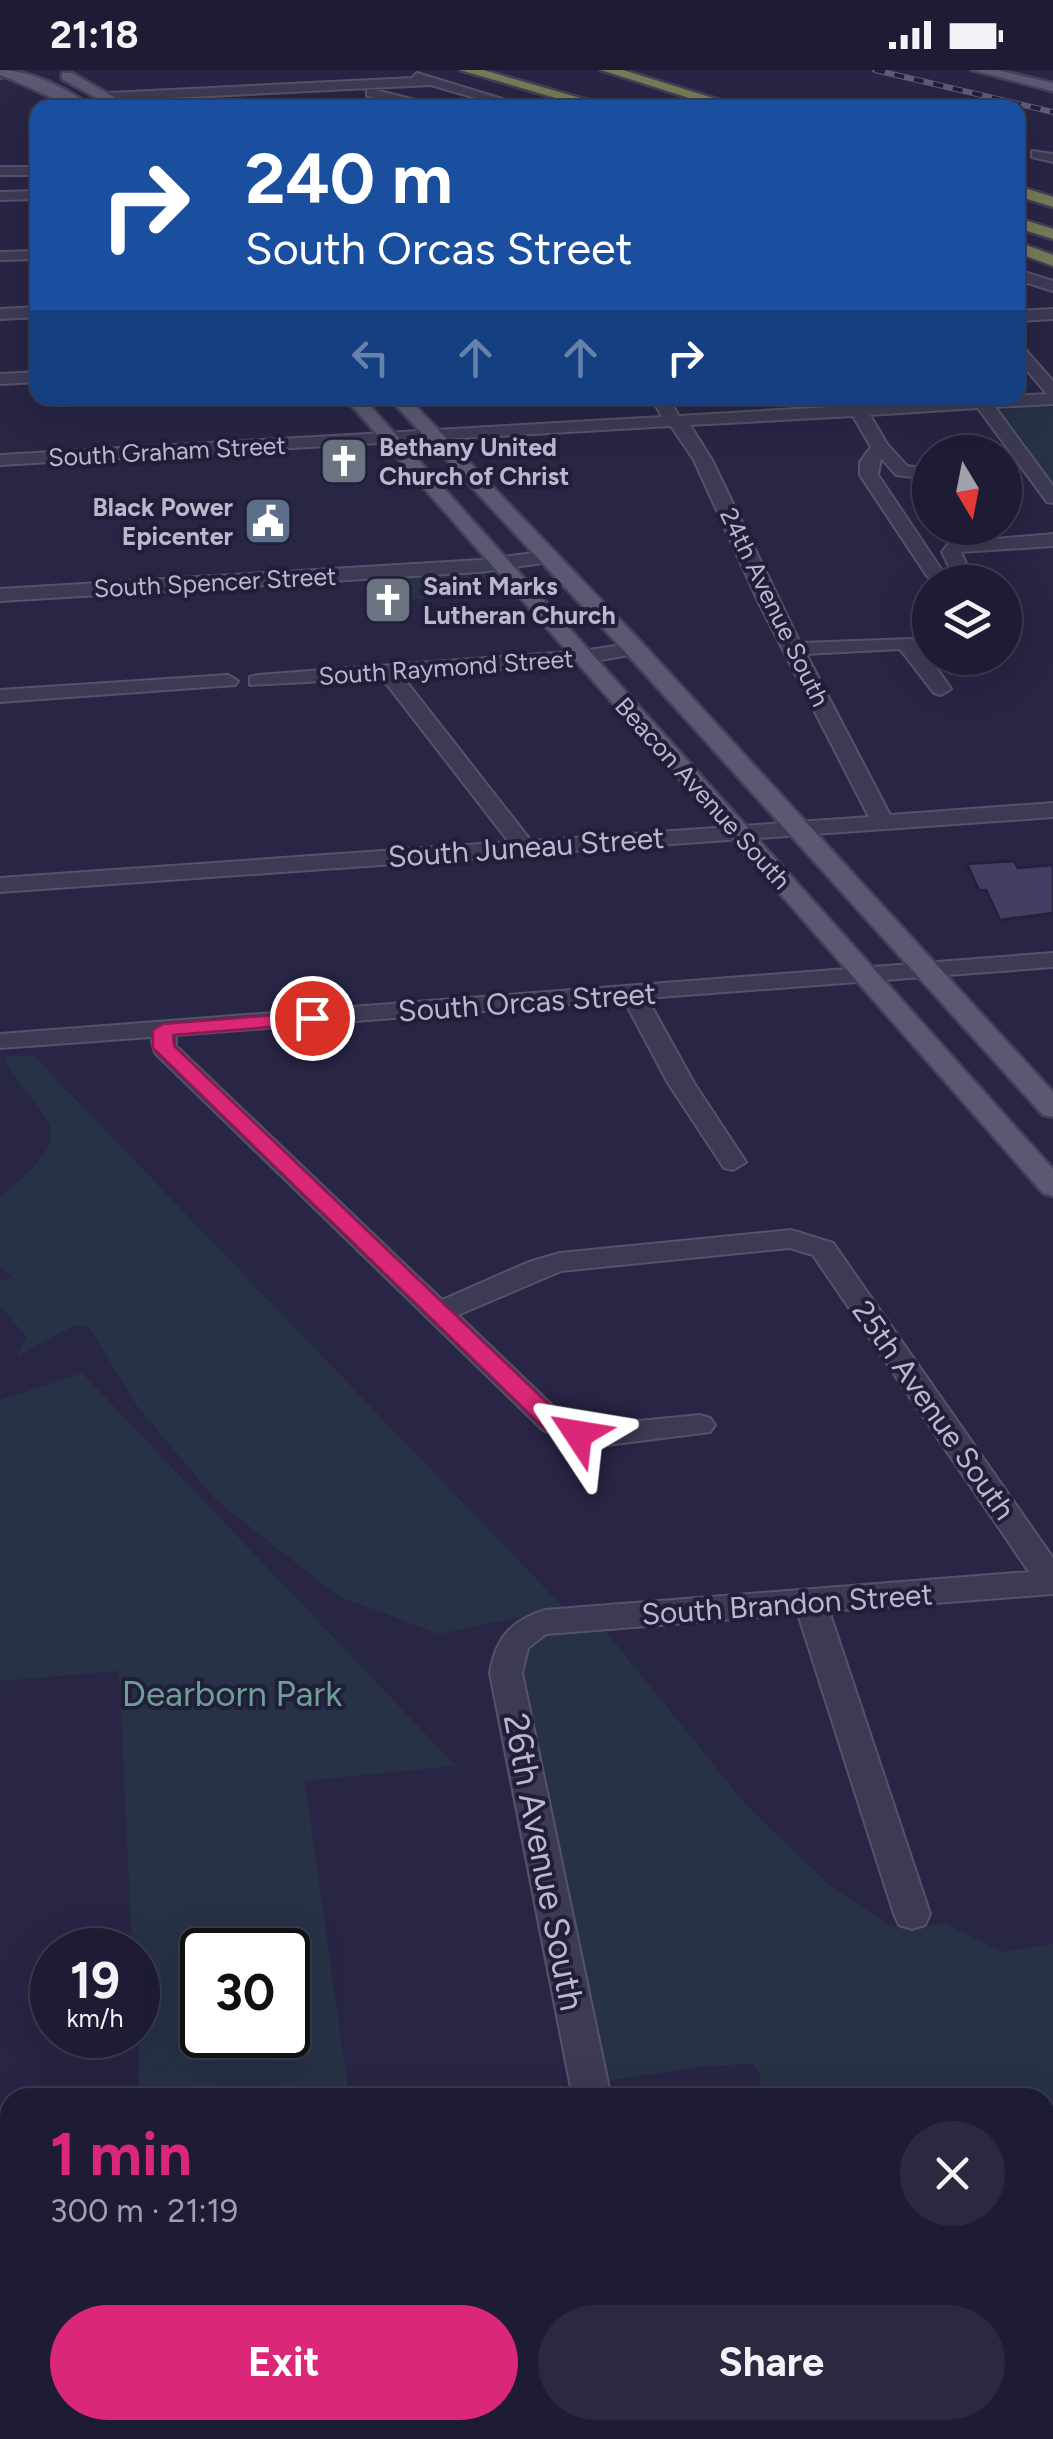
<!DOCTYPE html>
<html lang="en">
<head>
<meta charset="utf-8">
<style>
  body { margin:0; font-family:Figtree,sans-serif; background:#2b2940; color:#f1f3f6; height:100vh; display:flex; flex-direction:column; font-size:38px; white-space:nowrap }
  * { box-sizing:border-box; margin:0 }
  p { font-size:32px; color:#a1a1ac }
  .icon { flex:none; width:55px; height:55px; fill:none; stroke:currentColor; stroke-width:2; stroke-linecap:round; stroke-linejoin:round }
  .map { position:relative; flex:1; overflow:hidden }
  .side { position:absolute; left:0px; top:2018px; width:1055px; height:352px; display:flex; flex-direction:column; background:#1e1c34; border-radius:30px 30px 0 0; box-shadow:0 10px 40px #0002,0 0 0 2px #3c3a4f }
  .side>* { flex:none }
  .hud { position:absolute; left:30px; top:30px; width:995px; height:305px; border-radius:20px; box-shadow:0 10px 40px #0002,0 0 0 2px #3c3a4f; background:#1a4fa0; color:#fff; overflow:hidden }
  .needle { width:65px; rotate:170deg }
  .controls { position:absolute; left:912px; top:365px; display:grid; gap:20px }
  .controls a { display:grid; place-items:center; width:110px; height:110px; border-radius:50%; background:#1e1c34; box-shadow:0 10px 40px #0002,0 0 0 2px #3c3a4f; font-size:50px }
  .speed { position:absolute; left:30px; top:1858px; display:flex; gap:20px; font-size:50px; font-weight:700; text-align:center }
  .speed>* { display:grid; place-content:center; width:130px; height:130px; border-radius:50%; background:#1e1c34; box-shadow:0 10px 40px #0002,0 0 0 2px #3c3a4f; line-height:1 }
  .speed small { font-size:25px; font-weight:400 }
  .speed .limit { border:5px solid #111; border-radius:15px; background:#fff; color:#111 }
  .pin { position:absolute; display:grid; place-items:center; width:85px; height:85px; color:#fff; margin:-42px; border:5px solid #fff; border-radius:50%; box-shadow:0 2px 10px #0007 }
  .me { position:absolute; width:110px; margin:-55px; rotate:303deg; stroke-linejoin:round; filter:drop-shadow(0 0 8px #0008) }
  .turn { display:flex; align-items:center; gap:35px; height:210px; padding:0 50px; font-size:45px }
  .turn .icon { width:130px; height:130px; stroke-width:2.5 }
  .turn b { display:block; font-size:70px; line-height:85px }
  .lanes { display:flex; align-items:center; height:95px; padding:0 50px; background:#0003; justify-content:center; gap:50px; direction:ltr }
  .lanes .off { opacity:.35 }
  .round { display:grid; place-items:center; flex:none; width:105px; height:105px; border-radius:52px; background:#2b2940 }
  .summary { display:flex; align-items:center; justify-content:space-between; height:170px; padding:0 50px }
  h1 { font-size:60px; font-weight:700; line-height:75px; color:#db2777 }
  .action { display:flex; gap:20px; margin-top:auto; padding:20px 50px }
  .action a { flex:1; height:115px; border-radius:60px; background:#db2777; color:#fff; font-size:40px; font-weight:700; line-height:115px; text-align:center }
  .action a+a { background:#2b2940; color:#f1f3f6 }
  .status { display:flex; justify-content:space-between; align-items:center; height:70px; padding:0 50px; background:#1e1c34; direction:ltr }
  .status svg { height:28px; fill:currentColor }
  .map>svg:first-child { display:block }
  .green { fill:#273246; fill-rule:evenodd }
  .building { fill:#433f62; stroke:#24203c; stroke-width:2.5 }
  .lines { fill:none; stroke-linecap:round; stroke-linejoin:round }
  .minor-casing { stroke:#55526b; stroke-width:4 }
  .major-casing { stroke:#44405a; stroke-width:5 }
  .highway-casing { stroke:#423e59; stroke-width:5 }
  .minor { fill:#3d3a54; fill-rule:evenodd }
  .major { fill:#5b5874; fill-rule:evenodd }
  .highway { fill:#757b56; fill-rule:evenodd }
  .rail-casing { stroke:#5f5b7b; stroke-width:6 }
  .rail { stroke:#211e3a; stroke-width:4; stroke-dasharray:10; stroke-linecap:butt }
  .route { fill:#db2777; stroke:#8e194d; stroke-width:2.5 }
  .labels { text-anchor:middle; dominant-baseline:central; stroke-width:8; stroke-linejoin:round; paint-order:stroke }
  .far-poi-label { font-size:25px; font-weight:bold; fill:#bab7ce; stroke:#211e3a; text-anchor:start }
  .far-street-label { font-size:25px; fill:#bab7ce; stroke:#211e3a }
  .street-label { font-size:30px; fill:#bab7ce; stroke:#211e3a }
  .near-park-label { font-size:35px; fill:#6ca094; stroke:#211e3a }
  .near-street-label { font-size:35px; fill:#bab7ce; stroke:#211e3a }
</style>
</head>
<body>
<div class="status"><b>21:18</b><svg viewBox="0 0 49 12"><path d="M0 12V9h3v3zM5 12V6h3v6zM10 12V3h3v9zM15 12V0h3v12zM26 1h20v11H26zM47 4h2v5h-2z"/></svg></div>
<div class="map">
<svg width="1053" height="2369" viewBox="0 0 1053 2369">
  <rect width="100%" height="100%" fill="#282545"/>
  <!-- green -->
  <path class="green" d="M 1053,336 L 1053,419 L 998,340 Z
    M 489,503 L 494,514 L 491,518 L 403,531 L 396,512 L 370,514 L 368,510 Z
    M 33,985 L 564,1538 L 439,1564 L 338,1526 L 216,1430 L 137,1336 L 89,1257 L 75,1255 L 17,1286 L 26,1267 L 0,1235 L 0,1212 L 11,1207 L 0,1196 L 0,1127 C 86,1055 47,1062 3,987 Z
    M 82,1303 L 456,1696 L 305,1711 L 349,2027 L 139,2027 L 138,1880 L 132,1880 L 119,1601 L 0,1611 L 0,1330 ZM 288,1880 L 288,1965 L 202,1965 L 202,1880 Z
    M 599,1553 L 746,1735 L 828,1814 L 894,1858 L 946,1854 L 1002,1882 L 1053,1874 L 1053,2123 L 1045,2124 L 1045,2028 L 762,2027 L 759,2001 L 753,1994 L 705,1996 L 606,2011 L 519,1577 L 530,1566 Z
    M 155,2360 L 366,2360 L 316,2369 L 156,2369 Z"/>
  <!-- building -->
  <path class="building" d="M 394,513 L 403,545 L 379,546 L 373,515 Z
    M 1014,791 L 1018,798 L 1053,795 L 1053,843 L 1000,850 L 986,820 L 979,820 L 967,794 Z"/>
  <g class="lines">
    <!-- minor casing -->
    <g class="minor-casing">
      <path id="minor" d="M 0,0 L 22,0 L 0,8 Z
        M 417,3 L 532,38 L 510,38 L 431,15 L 109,31 L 103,27 L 109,23 L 412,8 Z
        M 372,19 L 434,35 L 435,38 L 412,38 L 367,26 L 367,20 Z
        M 1032,81 L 1053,84 L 1053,92 L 1032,87 Z
        M 0,97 L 38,97 L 38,105 L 0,105 Z
        M 38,121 L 38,129 L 0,130 L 0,122 Z
        M 38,181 L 38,189 L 0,190 L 0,182 Z
        M 1018,200 L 1053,211 L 1053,221 L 1018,210 Z
        M 38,237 L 38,247 L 0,249 L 0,239 Z
        M 1053,239 L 1053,249 L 1018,251 L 1018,241 Z
        M 1018,276 L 1024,278 L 1053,311 L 1053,334 L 995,337 L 1053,416 L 1053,433 L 1047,432 L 978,338 L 870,345 L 887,374 L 907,396 L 930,399 L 930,409 L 896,405 L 881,388 L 878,405 L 943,502 L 952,503 L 942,482 L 949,473 L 1053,464 L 1053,476 L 961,482 L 972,506 C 962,516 937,516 927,506 L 860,405 L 860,392 L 871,377 L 853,346 L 690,355 L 712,390 L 800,573 L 912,569 L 922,577 L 951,619 L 941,625 L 934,623 L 900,579 L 806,584 L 890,745 L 1053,733 L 1053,747 L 0,822 L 0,808 L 509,772 L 382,608 L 250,615 L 250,607 L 257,605 L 582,581 L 635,573 L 642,575 L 642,583 L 582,593 L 402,606 L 531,771 L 869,747 L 758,531 L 694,390 L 671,356 L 0,395 L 0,385 L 662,347 L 652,328 L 668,328 L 679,346 L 1047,324 L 1018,290 Z
        M 38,302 L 38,312 L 0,314 L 0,304 Z
        M 549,481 L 558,487 L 556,491 L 480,502 L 0,531 L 0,519 L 480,490 Z
        M 228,605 L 238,611 L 235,615 L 0,632 L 0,620 Z
        M 1053,883 L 1053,897 L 647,928 L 694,1013 L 746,1092 L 733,1100 L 724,1098 L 668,1013 L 624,930 L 176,965 L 176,976 L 442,1230 L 529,1192 L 560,1183 L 791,1160 L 833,1173 L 1053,1488 L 1053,1524 L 829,1541 L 930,1844 L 925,1855 L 912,1859 L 899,1855 L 894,1844 L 798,1544 L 546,1564 L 528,1578 L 522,1603 L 611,2028 L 573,2028 L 490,1603 C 496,1567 511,1551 545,1540 L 1029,1502 L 813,1185 L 790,1178 L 561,1201 L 458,1245 L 563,1346 L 607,1354 L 700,1345 L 710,1348 L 715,1355 L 710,1362 L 607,1375 L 571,1370 L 543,1360 L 155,983 L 151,967 L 0,978 L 0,964 Z
        M 1045,2223 L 1053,2226 L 1053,2287 L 1045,2284 Z
        M 636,2360 L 678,2360 L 680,2369 L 638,2369 Z"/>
    </g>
    <!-- major casing -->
    <g class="major-casing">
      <path id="major" d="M 0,0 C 31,0 69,19 93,38 C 64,38 29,15 0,5 Z
        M 972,0 L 997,0 L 1053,13 L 1053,21 Z
        M 62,3 L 72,3 L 133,38 L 115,38 L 62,9 Z
        M 345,328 L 363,328 L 1053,1099 L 1053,1126 L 1043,1123 Z
        M 389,328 L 408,328 L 643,574 L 1053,1022 L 1053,1047 L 1043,1045 L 627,584 Z"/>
    </g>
    <!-- highway casing -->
    <g class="highway-casing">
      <path id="highway" d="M 460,0 L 483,0 L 615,38 L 590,38 Z
        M 601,0 L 623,0 L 745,38 L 721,38 Z
        M 1018,116 L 1053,127 L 1053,137 L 1018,126 Z
        M 1018,148 L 1053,159 L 1053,169 L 1018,158 Z
        M 1018,172 L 1053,185 L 1053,196 L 1018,183 Z"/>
    </g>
    <!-- minor -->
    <use href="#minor" class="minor"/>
    <!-- major -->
    <use href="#major" class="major"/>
    <!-- highway -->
    <use href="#highway" class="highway"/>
    <!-- rail casing -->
    <g class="rail-casing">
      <path id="rail" d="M 875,0 L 1053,42"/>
    </g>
    <!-- rail -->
    <use href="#rail" class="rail"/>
  </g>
  <!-- route -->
  <path class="route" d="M 312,942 L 322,948 L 319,953 L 173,965 L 174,976 L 562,1347 L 586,1358 L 590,1364 L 586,1370 L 578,1373 L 545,1359 L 153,978 L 153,960 L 163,954 Z"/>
  <!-- icons -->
  <defs>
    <g id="church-square" transform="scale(2.5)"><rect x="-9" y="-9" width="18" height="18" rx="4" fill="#6b7280" stroke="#211e3a"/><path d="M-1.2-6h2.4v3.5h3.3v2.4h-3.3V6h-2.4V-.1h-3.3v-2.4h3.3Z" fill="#fff"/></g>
    <g id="civic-square" transform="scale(2.5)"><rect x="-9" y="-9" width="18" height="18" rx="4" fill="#5c6f8a" stroke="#211e3a"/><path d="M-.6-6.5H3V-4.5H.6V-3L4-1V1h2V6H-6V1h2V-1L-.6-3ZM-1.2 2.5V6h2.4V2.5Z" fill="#fff"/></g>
  </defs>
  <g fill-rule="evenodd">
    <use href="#church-square" x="344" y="391"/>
    <use href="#civic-square" x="268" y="451"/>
    <use href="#church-square" x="388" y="530"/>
  </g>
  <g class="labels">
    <!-- far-poi labels -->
    <g class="far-poi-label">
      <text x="379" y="377">Bethany United<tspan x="379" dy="29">Church of Christ</tspan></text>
      <text x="233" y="437" text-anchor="end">Black Power<tspan x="233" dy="29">Epicenter</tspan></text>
      <text x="423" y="516">Saint Marks<tspan x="423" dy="29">Lutheran Church</tspan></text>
    </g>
    <!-- far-street labels -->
    <g class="far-street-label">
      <text transform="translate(167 381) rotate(-3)">South Graham Street</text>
      <text transform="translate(215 512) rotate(-3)">South Spencer Street</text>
      <text transform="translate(775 537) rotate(64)">24th Avenue South</text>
      <text transform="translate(446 597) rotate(-4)">South Raymond Street</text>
      <text transform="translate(703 723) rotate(48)">Beacon Avenue South</text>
    </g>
    <!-- street labels -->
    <g class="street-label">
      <text transform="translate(526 777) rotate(-4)">South Juneau Street</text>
      <text transform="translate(527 932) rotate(-4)">South Orcas Street</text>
      <text transform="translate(934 1340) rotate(55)">25th Avenue South</text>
      <text transform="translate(787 1534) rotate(-4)">South Brandon Street</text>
    </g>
    <!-- near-park labels -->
    <g class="near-park-label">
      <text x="232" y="1624">Dearborn Park</text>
    </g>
    <!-- near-street labels -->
    <g class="near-street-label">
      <text transform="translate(544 1792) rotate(79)">26th Avenue South</text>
    </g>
  </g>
</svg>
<div class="controls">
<a><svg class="needle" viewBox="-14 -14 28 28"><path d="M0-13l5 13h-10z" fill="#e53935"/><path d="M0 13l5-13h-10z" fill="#a1a1ac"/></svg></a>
<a><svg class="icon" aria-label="layers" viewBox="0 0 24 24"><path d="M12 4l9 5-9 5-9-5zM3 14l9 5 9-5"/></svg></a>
</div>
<div class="speed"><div>19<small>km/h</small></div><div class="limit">30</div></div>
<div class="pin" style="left:312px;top:948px;background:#d93025"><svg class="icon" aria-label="arrive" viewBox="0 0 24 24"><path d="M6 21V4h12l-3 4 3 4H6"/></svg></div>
<svg class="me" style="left:578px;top:1364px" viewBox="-20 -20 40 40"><path d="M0-17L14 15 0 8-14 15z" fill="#db2777" stroke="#fff" stroke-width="4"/></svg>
<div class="hud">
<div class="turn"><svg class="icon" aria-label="right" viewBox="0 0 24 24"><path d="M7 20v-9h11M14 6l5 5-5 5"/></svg><div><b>240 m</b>South Orcas Street</div></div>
<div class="lanes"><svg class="icon off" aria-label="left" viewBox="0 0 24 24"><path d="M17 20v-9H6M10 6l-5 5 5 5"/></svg><svg class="icon off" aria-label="ahead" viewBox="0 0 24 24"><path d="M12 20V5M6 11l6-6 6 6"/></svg><svg class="icon off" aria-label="ahead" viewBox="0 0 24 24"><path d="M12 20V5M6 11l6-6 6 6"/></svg><svg class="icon" aria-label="right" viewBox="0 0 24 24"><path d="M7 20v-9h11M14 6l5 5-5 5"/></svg></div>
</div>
<section class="side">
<div class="summary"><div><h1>1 min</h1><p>300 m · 21:19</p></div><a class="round"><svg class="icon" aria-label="close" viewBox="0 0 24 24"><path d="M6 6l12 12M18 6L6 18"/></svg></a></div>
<div class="action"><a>Exit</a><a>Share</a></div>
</section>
</div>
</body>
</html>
